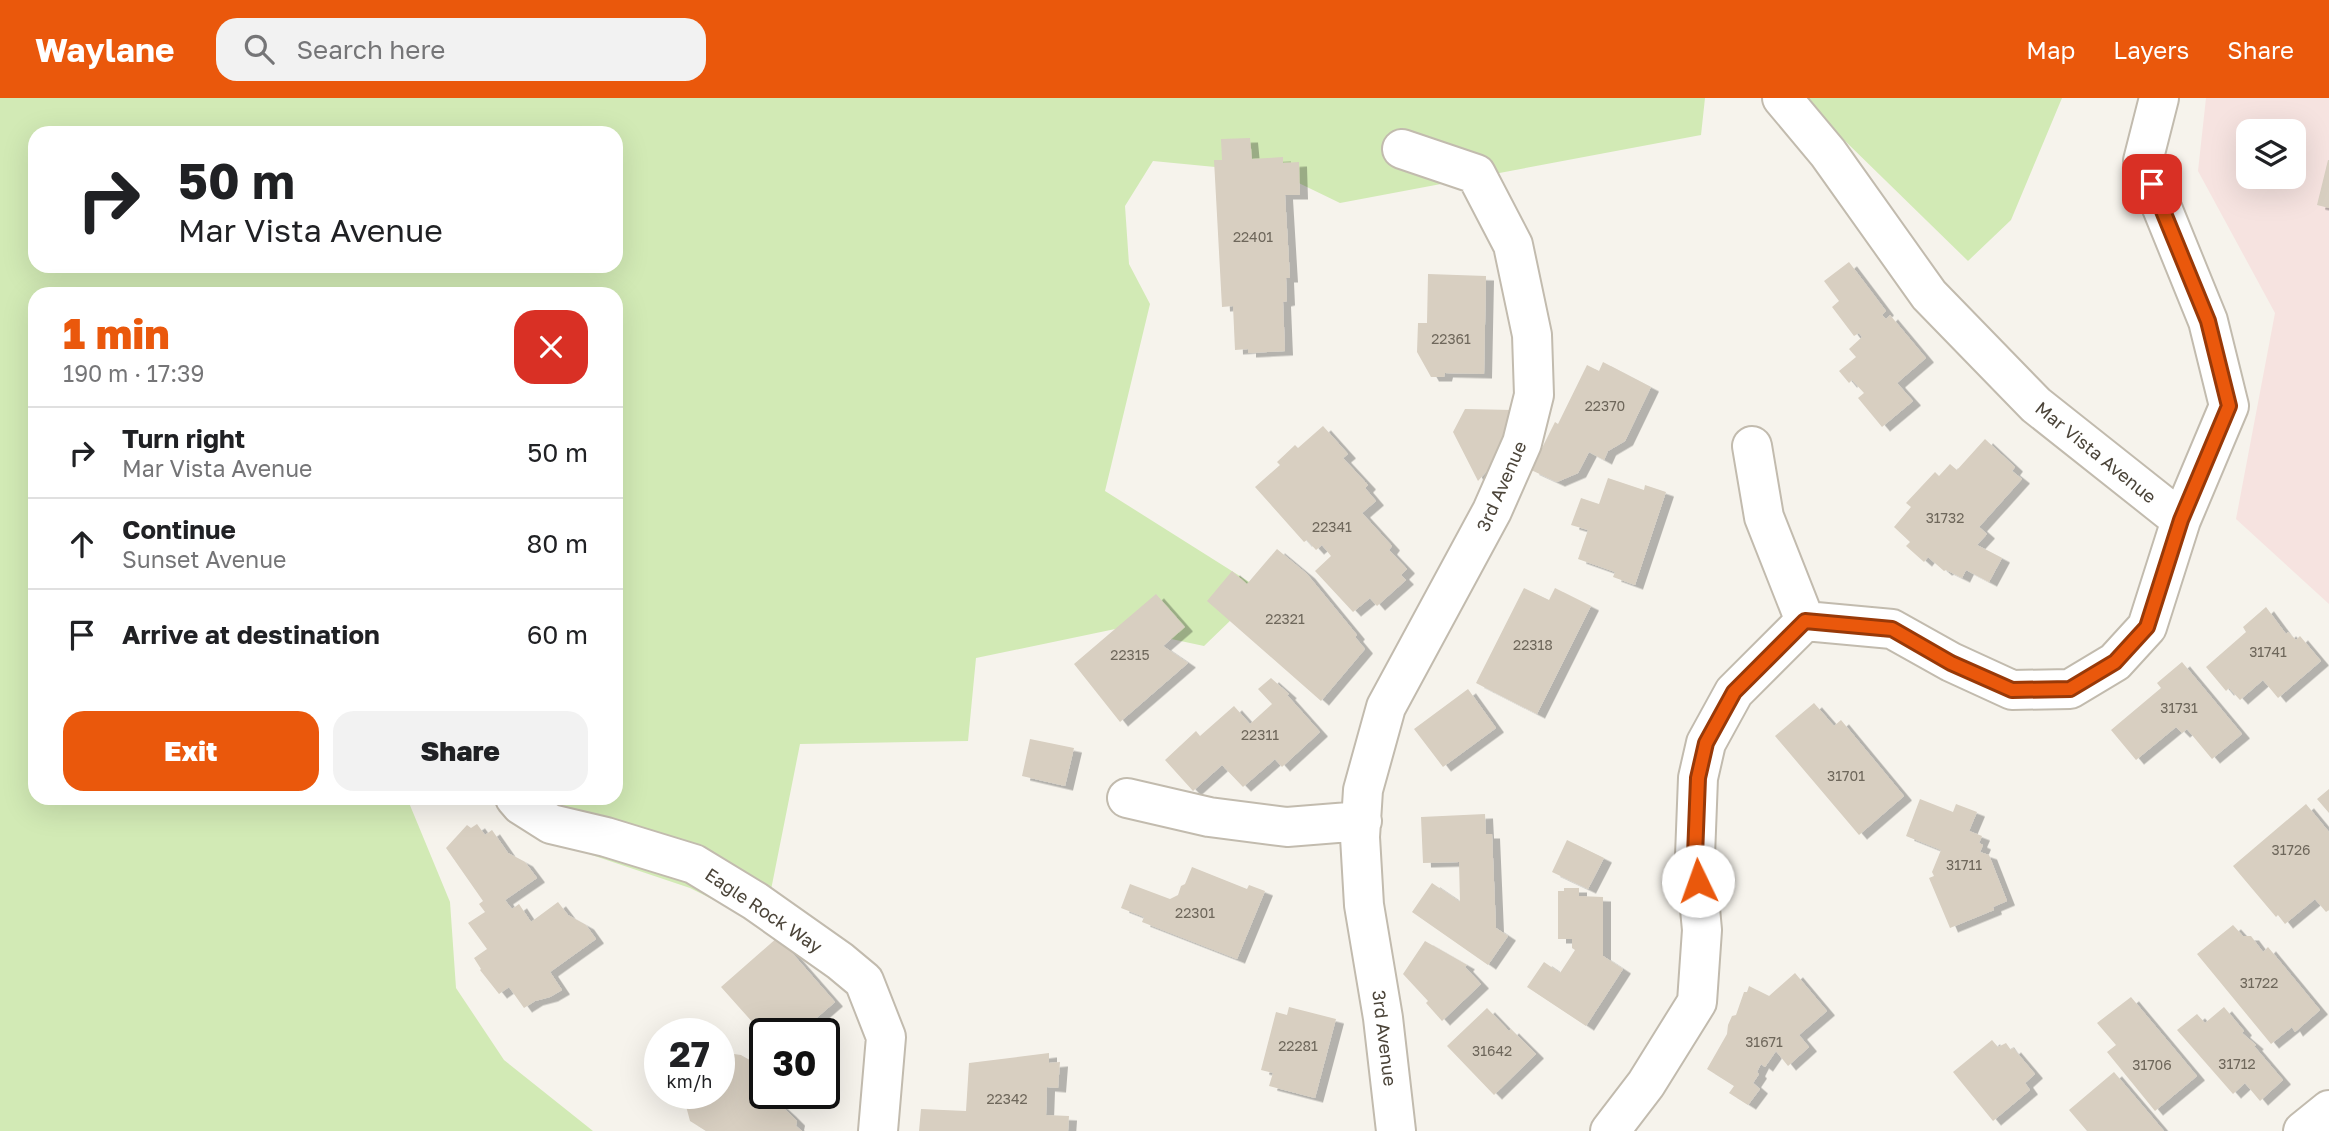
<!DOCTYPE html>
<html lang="en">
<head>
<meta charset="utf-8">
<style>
  body { margin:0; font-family:"Golos Text",sans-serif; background:#f2f2f2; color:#202124; height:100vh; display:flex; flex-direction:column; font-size:26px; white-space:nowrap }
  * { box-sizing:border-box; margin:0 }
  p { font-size:23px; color:#757577 }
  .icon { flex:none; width:38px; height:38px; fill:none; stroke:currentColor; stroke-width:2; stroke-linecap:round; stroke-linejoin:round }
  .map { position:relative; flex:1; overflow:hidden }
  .details { position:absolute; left:28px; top:189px; width:595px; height:518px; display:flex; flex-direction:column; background:#fff; border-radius:21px; box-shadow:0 7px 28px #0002 }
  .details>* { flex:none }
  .top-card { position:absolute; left:28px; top:28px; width:595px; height:147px; border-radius:21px; box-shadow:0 7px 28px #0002; background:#fff; color:#202124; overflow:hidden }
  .buttons { position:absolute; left:2236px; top:21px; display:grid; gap:14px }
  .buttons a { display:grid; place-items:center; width:70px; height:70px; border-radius:14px; background:#fff; box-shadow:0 7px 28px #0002; font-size:35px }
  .speed { position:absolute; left:644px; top:920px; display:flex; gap:14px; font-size:35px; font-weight:700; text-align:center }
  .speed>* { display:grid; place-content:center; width:91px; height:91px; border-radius:50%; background:#fff; box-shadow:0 7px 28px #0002; line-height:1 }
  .speed small { font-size:18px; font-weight:400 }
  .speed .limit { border:4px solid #111; border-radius:10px; background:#fff; color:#111 }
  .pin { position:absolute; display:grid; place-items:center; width:60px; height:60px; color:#fff; margin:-30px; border-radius:14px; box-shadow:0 4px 10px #0006 }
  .me { position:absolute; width:77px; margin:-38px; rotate:357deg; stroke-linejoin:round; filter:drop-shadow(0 0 5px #0008) }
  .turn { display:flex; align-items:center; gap:24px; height:147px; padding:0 35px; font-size:32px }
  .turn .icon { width:91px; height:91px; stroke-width:2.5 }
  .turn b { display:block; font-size:49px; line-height:60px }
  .round { display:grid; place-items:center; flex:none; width:74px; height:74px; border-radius:21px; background:#f2f2f2 }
  .head { display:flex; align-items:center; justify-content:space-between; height:119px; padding:0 35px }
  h1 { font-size:42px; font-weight:800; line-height:52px; color:#ea580c }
  .primary-button { display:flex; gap:14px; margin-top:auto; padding:14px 35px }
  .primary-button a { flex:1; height:80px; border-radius:21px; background:#ea580c; color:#fff; font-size:28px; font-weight:800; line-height:80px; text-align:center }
  .primary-button a+a { background:#f2f2f2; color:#202124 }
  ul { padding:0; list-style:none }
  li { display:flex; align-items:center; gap:21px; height:91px; padding:0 35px; border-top:2px solid #e0e0e0 }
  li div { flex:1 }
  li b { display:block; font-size:26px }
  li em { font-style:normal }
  header { display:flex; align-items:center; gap:42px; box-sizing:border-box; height:98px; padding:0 35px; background:#ea580c; color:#fff }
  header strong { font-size:33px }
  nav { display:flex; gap:38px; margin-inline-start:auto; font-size:24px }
  .search { width:490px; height:63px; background:#f2f2f2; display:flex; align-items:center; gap:18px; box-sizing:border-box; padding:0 24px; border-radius:21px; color:#757577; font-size:26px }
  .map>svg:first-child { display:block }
  .medical { fill:#f6e3e0; fill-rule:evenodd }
  .green { fill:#d2eab5; fill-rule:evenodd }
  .building { fill:#d8cfc1; filter:url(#shadow) }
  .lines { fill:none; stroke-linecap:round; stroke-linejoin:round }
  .street-casing { stroke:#c2bbae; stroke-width:42 }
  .street { stroke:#fff; stroke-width:38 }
  .route-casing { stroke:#983908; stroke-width:18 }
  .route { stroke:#ea580c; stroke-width:12 }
  .labels { text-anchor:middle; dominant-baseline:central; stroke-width:5; stroke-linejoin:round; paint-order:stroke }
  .number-label { font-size:14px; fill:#6e675b }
  .street-label { font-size:18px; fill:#4b4439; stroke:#fff }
</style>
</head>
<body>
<header>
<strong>Waylane</strong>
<div class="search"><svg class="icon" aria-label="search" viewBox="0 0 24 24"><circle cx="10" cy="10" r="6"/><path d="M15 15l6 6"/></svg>Search here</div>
<nav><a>Map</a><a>Layers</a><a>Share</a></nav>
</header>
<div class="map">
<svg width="2329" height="1033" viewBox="0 0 2329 1033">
  <defs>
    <filter id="shadow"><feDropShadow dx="8" dy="4.5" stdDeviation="0" flood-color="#0004"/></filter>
  </defs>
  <rect width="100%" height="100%" fill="#f6f3ec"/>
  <!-- medical -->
  <path class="medical" d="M 2206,0 L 2329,0 L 2329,506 L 2236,421 L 2275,215 L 2198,73 ZM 2249,33 L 2294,33 L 2294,79 L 2249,79 Z"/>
  <!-- green -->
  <path class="green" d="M 0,0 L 1705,0 L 1701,37 L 1340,105 L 1278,75 L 1153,63 L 1125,108 L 1129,166 L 1150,206 L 1105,393 L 1262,492 L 1204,548 L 1120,530 L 976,560 L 968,643 L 800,646 L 764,827 L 690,790 L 565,748 L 525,700 L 616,700 L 616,196 L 35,196 L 35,700 L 407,700 L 450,804 L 456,890 L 504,962 L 593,1033 L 0,1033 ZM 35,35 L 616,35 L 616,168 L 35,168 Z
    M 1801,0 L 2062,0 L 2011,122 L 1968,163 Z"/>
  <!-- building -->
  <path class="building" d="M 1250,40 L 1252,61 L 1283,59 L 1283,65 L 1299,64 L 1300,97 L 1285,97 L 1290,180 L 1286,180 L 1287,203 L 1283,204 L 1285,253 L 1248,255 L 1248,251 L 1235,252 L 1233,208 L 1222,209 L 1214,62 L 1222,62 L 1221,41 Z
    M 2328,62 L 2329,62 L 2329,110 L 2317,107 Z
    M 1849,164 L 1886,213 L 1882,217 L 1886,221 L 1890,217 L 1926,260 L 1897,285 L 1913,303 L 1882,329 L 1858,300 L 1864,295 L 1852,282 L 1849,285 L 1839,273 L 1856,259 L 1849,251 L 1862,239 L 1859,235 L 1854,238 L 1832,209 L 1839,203 L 1824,183 Z
    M 1428,176 L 1486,178 L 1484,276 L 1445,275 L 1444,279 L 1431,279 L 1417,254 L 1418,225 L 1427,225 Z
    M 1603,264 L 1651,289 L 1625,343 L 1608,353 L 1604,362 L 1589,354 L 1578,375 L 1557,384 L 1531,372 L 1555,324 L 1558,326 L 1587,267 L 1599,273 Z
    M 1465,311 L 1513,312 L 1504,354 L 1478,383 L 1453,334 Z
    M 1323,328 L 1348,356 L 1343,360 L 1368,387 L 1365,390 L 1376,403 L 1362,415 L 1392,448 L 1389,452 L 1407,471 L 1401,477 L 1406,482 L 1377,508 L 1370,500 L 1353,514 L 1315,473 L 1331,458 L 1322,447 L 1316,452 L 1307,442 L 1304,444 L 1255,389 L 1280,367 L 1277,364 L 1295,347 L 1298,350 Z
    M 1985,341 L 2015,369 L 2012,373 L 2022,381 L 1979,429 L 1987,436 L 1977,447 L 2002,460 L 1989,484 L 1966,472 L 1962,480 L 1946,472 L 1944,473 L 1928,459 L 1924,464 L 1906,448 L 1910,444 L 1894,429 L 1911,409 L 1906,405 L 1935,374 L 1939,378 L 1950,366 L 1957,372 Z
    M 1608,380 L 1644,392 L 1645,387 L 1666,394 L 1635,487 L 1613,479 L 1615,474 L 1578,461 L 1588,432 L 1571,427 L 1581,400 L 1599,406 Z
    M 1277,451 L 1307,476 L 1357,537 L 1355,539 L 1365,551 L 1321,603 L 1207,503 L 1232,473 L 1247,486 Z
    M 1524,490 L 1549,502 L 1555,490 L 1591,508 L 1537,616 L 1476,585 Z
    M 1156,496 L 1185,529 L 1163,548 L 1188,565 L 1120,624 L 1074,566 Z
    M 2266,509 L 2286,536 L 2288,534 L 2296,542 L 2300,538 L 2321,563 L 2278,600 L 2263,582 L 2240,602 L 2229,590 L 2226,593 L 2206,569 L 2246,534 L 2243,529 Z
    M 2182,564 L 2242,636 L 2212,661 L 2187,631 L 2182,635 L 2176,629 L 2136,662 L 2111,632 L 2161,590 L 2157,585 Z
    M 1271,580 L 1289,596 L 1287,597 L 1320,634 L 1282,669 L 1275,661 L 1243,689 L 1222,667 L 1193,693 L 1165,662 L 1196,633 L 1200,638 L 1234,608 L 1250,626 L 1272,606 L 1258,591 Z
    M 1468,591 L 1496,630 L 1443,669 L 1414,631 Z
    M 1814,605 L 1834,628 L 1841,622 L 1904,698 L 1859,737 L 1775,638 Z
    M 1030,641 L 1074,650 L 1065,688 L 1022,678 Z
    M 2329,691 L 2329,715 L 2317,701 Z
    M 1920,701 L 1953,714 L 1956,706 L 1977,714 L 1969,733 L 1982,738 L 1979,745 L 1983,747 L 1980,754 L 1989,757 L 2007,803 L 1993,809 L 1994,812 L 1950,830 L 1929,780 L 1934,778 L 1932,774 L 1941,752 L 1906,738 Z
    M 2306,706 L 2329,734 L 2329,812 L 2326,814 L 2315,801 L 2285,826 L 2278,817 L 2276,819 L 2233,768 Z
    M 1485,716 L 1486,736 L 1492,736 L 1496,830 L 1508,838 L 1488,867 L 1412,814 L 1432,785 L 1460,804 L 1459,764 L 1423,765 L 1421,719 Z
    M 477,726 L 485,737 L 492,732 L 508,755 L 525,764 L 537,780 L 505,802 L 512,811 L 519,806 L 531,824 L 558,804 L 568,817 L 586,827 L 596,841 L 550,874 L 562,892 L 550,899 L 535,903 L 524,910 L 509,889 L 499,896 L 480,872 L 481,871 L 474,860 L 487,851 L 468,825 L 485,814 L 479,806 L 483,803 L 446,750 L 467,727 L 471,730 Z
    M 1567,742 L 1604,760 L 1588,791 L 1552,774 Z
    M 1192,769 L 1247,791 L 1249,787 L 1265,793 L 1237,861 L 1142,824 L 1144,819 L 1121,810 L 1130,786 L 1170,801 L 1178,797 L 1181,788 L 1185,786 Z
    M 1564,790 L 1579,790 L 1579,798 L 1603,799 L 1603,858 L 1623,871 L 1586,928 L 1527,889 L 1544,864 L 1560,875 L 1575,852 L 1572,850 L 1572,841 L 1558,841 L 1558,793 L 1564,793 Z
    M 2233,827 L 2243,838 L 2251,838 L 2263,854 L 2268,849 L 2320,912 L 2295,934 L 2292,929 L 2271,946 L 2197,856 Z
    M 778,839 L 835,904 L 798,936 L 763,936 L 721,889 Z
    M 1425,843 L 1467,867 L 1465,869 L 1481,886 L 1442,923 L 1426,905 L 1428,903 L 1403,876 Z
    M 1795,875 L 1827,913 L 1799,937 L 1809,949 L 1788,968 L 1776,953 L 1765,969 L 1761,966 L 1757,974 L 1759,976 L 1753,985 L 1760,991 L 1748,1007 L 1729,995 L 1734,988 L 1707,971 L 1727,936 L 1728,927 L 1732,918 L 1736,917 L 1744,894 L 1747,894 L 1749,888 L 1769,898 Z
    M 2131,899 L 2197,978 L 2155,1013 L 2107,954 L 2116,947 L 2097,925 Z
    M 1289,909 L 1336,921 L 1315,1000 L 1269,988 L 1273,975 L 1261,972 L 1276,914 L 1287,917 Z
    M 2224,909 L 2244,933 L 2242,935 L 2256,947 L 2254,948 L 2283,982 L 2260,1003 L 2245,985 L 2233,996 L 2177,932 L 2197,916 L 2205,925 Z
    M 1487,910 L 1509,933 L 1511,931 L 1536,956 L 1494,997 L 1447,948 Z
    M 1992,942 L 1998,949 L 2006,945 L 2011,952 L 2013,950 L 2035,976 L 2025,985 L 2030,992 L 1993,1023 L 1953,974 Z
    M 719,954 L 741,957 L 753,964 L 757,980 L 753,988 L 768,996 L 788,1014 L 797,1023 L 796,1028 L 802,1033 L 706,1033 L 690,1023 L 686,1008 L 693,996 L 719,996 Z
    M 1049,955 L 1049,965 L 1060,964 L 1058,990 L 1047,989 L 1046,1017 L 1069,1018 L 1068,1033 L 919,1033 L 921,1011 L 966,1013 L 969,965 Z
    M 2114,974 L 2164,1033 L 2087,1033 L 2069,1012 Z"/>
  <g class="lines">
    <!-- street casing -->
    <g class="street-casing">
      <path id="street" d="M 1782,0 L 1828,55 L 1929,197 L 2036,307 L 2181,422
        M 1752,348 L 1764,419 L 1805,523
        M 515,700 L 521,707 L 551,726 L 606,739 L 694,766 L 755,803 L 840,863 L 864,883 L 886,939 L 878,1033
        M 1127,700 L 1209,719 L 1287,729 L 1362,723
        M 1396,1033 L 1383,920 L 1364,807 L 1360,739 L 1363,692 L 1386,609 L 1492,413 L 1522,345 L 1534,297 L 1532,237 L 1513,147 L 1476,76 L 1402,51
        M 1610,1033 L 1646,986 L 1697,904 L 1702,832 L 1695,758 L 1698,680 L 1706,645 L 1734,594 L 1805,523 L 1892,531 L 1951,564 L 2012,592 L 2070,591 L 2115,564 L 2147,529 L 2181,422 L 2229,308 L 2208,223 L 2143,63 L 2159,0
        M 2303,1033 L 2329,1012"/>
    </g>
    <!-- street -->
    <use href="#street" class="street"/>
  </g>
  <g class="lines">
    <!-- route casing -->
    <g class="route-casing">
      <path id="route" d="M 1698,783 L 1695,758 L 1698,680 L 1706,645 L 1734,594 L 1805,523 L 1892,531 L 1951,565 L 2012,592 L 2070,591 L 2115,564 L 2147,529 L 2181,422 L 2229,308 L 2208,223 L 2152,86"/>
    </g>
    <!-- route -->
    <use href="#route" class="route"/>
  </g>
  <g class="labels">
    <!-- number labels -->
    <g class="number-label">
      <text x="1253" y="138">22401</text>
      <text x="1451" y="240">22361</text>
      <text x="1605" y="307">22370</text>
      <text x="1945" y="419">31732</text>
      <text x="1332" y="428">22341</text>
      <text x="1285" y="520">22321</text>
      <text x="1533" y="546">22318</text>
      <text x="2268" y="553">31741</text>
      <text x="1130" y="556">22315</text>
      <text x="2179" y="609">31731</text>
      <text x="1260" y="636">22311</text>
      <text x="1846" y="677">31701</text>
      <text x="2291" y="751">31726</text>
      <text x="1964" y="766">31711</text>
      <text x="1195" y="814">22301</text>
      <text x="2259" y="884">31722</text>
      <text x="1764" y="943">31671</text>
      <text x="1298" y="947">22281</text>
      <text x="1492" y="952">31642</text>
      <text x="2237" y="965">31712</text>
      <text x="2152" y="966">31706</text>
      <text x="1007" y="1000">22342</text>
    </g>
    <!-- street labels -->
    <g class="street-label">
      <text transform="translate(2096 354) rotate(39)">Mar Vista Avenue</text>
      <text transform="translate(1501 388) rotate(-66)">3rd Avenue</text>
      <text transform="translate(764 812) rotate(34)">Eagle Rock Way</text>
      <text transform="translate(1385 940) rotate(83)">3rd Avenue</text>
    </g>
  </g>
</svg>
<div class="buttons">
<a><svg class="icon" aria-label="layers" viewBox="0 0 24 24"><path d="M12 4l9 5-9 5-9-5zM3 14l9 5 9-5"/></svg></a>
</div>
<div class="speed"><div>27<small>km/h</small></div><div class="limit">30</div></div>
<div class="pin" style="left:2152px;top:86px;background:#d93025"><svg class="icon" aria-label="arrive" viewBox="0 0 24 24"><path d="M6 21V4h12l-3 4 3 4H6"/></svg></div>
<svg class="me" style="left:1698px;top:783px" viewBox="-20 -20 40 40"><circle r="19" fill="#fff"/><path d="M0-13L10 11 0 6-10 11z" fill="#ea580c"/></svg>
<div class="top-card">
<div class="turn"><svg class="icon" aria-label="right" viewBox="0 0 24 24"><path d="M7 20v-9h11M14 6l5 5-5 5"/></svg><div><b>50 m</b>Mar Vista Avenue</div></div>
</div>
<section class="details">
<div class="head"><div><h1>1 min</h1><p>190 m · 17:39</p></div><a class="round" style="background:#d93025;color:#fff"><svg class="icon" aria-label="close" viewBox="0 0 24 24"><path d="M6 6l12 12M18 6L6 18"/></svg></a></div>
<ul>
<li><svg class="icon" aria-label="right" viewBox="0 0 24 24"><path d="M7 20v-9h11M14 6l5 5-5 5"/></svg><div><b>Turn right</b><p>Mar Vista Avenue</p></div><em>50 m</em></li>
<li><svg class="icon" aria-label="ahead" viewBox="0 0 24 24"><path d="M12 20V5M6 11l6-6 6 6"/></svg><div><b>Continue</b><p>Sunset Avenue</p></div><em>80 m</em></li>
<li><svg class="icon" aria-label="arrive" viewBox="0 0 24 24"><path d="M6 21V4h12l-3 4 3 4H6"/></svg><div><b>Arrive at destination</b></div><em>60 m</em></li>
</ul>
<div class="primary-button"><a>Exit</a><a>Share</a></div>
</section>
</div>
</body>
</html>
